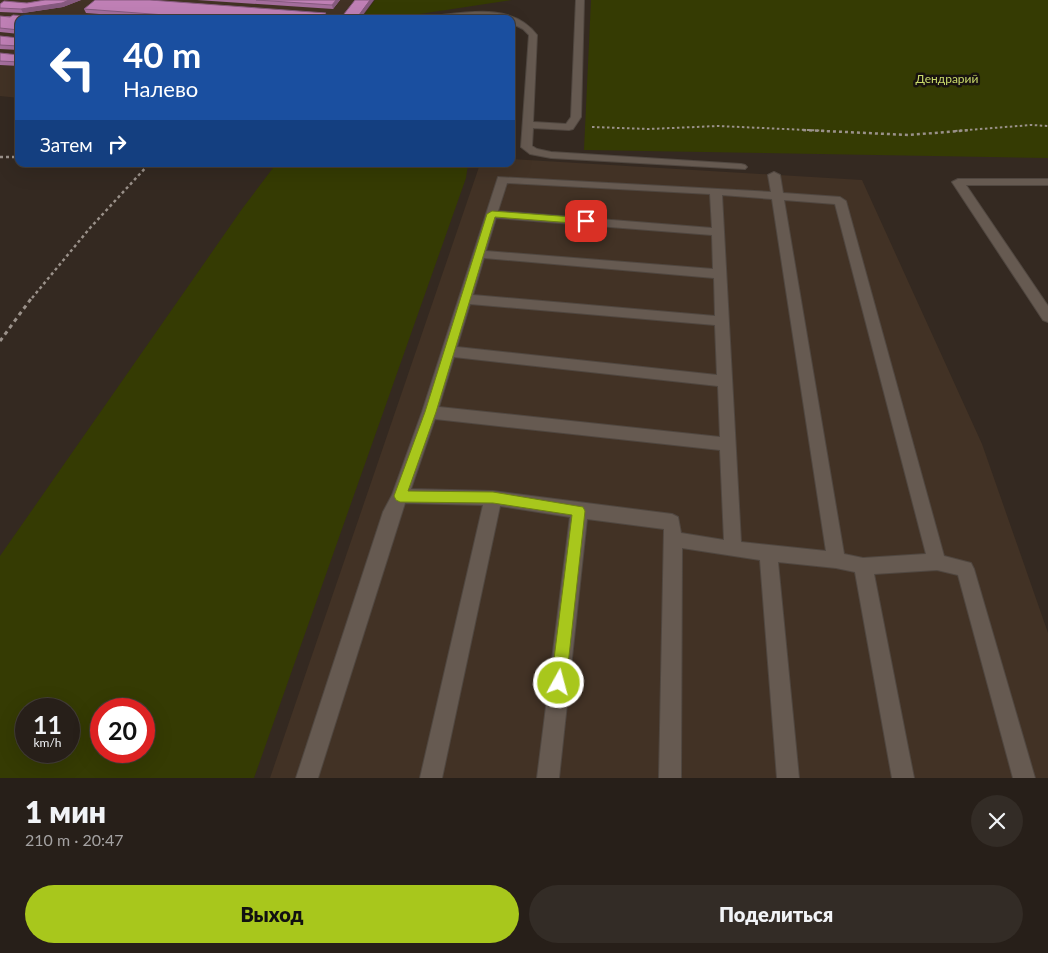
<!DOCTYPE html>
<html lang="ru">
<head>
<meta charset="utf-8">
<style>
  body { margin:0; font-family:Lato,sans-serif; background:#332c26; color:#f1f3f6; height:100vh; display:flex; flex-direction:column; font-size:19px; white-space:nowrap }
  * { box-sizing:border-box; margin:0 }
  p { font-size:16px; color:#a4a2a2 }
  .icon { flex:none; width:28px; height:28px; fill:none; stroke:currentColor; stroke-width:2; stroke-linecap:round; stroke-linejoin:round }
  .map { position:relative; height:778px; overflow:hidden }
  .drawer { display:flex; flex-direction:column; background:#271f19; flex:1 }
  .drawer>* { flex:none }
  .guide { position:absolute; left:15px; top:15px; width:500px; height:152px; border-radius:10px; box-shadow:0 5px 20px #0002,0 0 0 1px #433d38; background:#1a4fa0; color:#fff; overflow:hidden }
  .speed { position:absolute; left:15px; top:698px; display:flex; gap:10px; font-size:25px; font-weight:700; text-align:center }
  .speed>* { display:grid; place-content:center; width:65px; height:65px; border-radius:50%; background:#271f19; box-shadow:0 5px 20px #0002,0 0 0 1px #433d38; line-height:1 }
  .speed small { font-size:12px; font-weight:400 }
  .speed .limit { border:8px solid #d22; background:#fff; color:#111 }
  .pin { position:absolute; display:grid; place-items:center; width:42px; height:42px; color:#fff; margin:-21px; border-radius:10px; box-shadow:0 2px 8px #0006 }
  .me { position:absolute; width:55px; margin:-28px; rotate:7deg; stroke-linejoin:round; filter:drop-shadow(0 0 4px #0008) }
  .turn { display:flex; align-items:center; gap:18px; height:105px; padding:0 25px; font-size:22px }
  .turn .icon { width:65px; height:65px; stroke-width:2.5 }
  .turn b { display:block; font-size:35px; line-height:42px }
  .then { display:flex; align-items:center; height:48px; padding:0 25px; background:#0003; gap:10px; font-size:19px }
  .round { display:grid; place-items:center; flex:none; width:52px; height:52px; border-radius:26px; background:#332c26 }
  .headline { display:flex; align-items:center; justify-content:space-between; height:85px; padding:0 25px }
  h1 { font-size:30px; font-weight:800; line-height:38px }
  .action { display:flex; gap:10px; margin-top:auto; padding:10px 25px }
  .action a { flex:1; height:58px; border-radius:30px; background:#a8c71c; color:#111; font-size:20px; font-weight:800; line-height:58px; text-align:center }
  .action a+a { background:#332c26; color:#f1f3f6 }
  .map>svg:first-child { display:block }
  .built { fill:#423225 }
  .green { fill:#353b03; fill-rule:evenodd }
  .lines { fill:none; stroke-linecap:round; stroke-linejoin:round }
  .minor-casing { stroke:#504740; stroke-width:2 }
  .path-far2 { stroke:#9a918a; stroke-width:2; stroke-dasharray:2.5 2.5; stroke-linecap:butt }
  .path-far1 { stroke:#9a918a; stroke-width:2.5; stroke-dasharray:3 3; stroke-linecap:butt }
  .path { stroke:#9a918a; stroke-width:3; stroke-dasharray:4 4; stroke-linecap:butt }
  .minor { fill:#665a51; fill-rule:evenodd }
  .wall { fill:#a56e9d }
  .shaded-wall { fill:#865a7f }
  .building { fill:#c080b6; stroke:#865a7f }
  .route { fill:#a8c71c; stroke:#6d8112 }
  .labels { text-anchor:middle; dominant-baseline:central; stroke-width:5; stroke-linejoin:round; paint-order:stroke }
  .far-park-label { font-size:12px; fill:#cada6c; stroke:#18130f }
</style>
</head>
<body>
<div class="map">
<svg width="1048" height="778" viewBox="0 0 1048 778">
  <rect width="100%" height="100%" fill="#342921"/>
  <!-- built -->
  <path class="built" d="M 0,0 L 375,0 L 361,19 L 19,19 L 19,98 L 0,96 Z
    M 511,159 L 862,180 L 982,444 L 1048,633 L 1048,778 L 270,778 L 480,164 L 511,164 Z"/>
  <!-- green -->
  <path class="green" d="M 375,0 L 512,0 L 387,19 L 361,19 Z
    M 591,0 L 1048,0 L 1048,158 L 584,150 Z
    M 276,164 L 468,164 L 466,178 L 254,778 L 0,778 L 0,556 L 242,209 ZM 26,709 L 69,709 L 69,751 L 26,751 ZM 101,709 L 144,709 L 144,751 L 101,751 Z"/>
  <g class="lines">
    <!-- minor casing -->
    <g class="minor-casing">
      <path id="minor" d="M 576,0 L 584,0 L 581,117 L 573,129 L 569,130 L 533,128 L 532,146 L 537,149 L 551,152 L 741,164 L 745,165 L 747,167 L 745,169 L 551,158 L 530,154 L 521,147 L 529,35 L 523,29 L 511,23 L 511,19 L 472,17 L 430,19 L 434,16 C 469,12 513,3 537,35 L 533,122 L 566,124 L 571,117 Z
        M 774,172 L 780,175 L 783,193 L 840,197 L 846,201 L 944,556 L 971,563 L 974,569 L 1035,778 L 1013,778 L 958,575 L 937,570 L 874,574 L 914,778 L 892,778 L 855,572 L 836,568 L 778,562 L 799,778 L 777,778 L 760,560 L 682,548 L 681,778 L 659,778 L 664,529 L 587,519 L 559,778 L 537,778 L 570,517 L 500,506 L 442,778 L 420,778 L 483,505 L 405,503 L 318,778 L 296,778 L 383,512 L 392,495 L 422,412 L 498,177 L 771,192 L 768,175 ZM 507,183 L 710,194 L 712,228 L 498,211 ZM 722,195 L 772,199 L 826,551 L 741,542 ZM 784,200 L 835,204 L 926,554 L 863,558 L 844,554 ZM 496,218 L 712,235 L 713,269 L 486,251 ZM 484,258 L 714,278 L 715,316 L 473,295 ZM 470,304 L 715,325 L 717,375 L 457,347 ZM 454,357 L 718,386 L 720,437 L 439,407 ZM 435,419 L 720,450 L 724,540 L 681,533 L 678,517 L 672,514 L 493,491 L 411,489 Z
        M 958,179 L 1048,179 L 1048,185 L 966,185 L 1048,306 L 1048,322 L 1043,320 L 952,182 Z"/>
    </g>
    <!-- path-far2 -->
    <path class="path-far2" d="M 592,127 L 649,129 L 718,126 L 829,131
      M 955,131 L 1031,125 L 1048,126"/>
    <!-- path-far1 -->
    <path class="path-far1" d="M 803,130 L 909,135 L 970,130
      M 0,157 L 19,157
      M 32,298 L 90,228 L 149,164"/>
    <!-- path -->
    <path class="path" d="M 0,341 L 33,296"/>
    <!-- minor -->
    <use href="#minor" class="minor"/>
  </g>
  <!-- wall -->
  <path class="wall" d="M 45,0 L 81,0 L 63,7 L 23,13 L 0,12 L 0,4 L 27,3 Z
    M 197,0 L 340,0 L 333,9 Z
    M 84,9 L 326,17 L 325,19 L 166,19 L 86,13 Z
    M 0,16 L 50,18 L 50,19 L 19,19 L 19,34 L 0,32 Z
    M 0,36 L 19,38 L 19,50 L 0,49 Z
    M 0,53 L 19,55 L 19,66 L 0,65 Z"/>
  <!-- shaded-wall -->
  <path class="shaded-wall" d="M 69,0 L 81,0 L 63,7 L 23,13 L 21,9 Z
    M 336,0 L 340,0 L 333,9 L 332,5 Z
    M 370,0 L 374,0 L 360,19 L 356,19 Z
    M 326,13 L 326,17 L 325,19 L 321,19 Z"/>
  <!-- building -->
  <path class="building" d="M 45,0 L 69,0 L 62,3 L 21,9 L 0,8 L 0,4 L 4,1 L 27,3 Z
    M 95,0 L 150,0 L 326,13 L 321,19 L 219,19 L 84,9 Z
    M 256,0 L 336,0 L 332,5 Z
    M 355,0 L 370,0 L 356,19 L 340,19 Z
    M 13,15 L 50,18 L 48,19 L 19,19 L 19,30 L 0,28 L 0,16 L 10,17 Z
    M 60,17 L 82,19 L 57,19 Z
    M 0,36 L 19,38 L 19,46 L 0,45 Z
    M 0,53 L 19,55 L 19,62 L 0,61 Z"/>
  <!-- route -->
  <path class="route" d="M 492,211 L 586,218 L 590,221 L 586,224 L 495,217 L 436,412 L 408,491 L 493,492 L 583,507 L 585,511 L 566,683 L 564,688 L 559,690 L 553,688 L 551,683 L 572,515 L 493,503 L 400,502 L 396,500 L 394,496 L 425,412 L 487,214 Z"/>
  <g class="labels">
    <!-- far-park labels -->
    <g class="far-park-label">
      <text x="947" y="78">Дендрарий</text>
    </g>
  </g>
</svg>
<div class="speed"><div>11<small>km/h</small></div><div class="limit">20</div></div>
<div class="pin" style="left:586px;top:221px;background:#d93025"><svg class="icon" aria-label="arrive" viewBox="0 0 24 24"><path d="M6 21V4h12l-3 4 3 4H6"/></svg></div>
<svg class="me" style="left:559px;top:683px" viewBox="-20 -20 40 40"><circle r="17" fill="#a8c71c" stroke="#fff" stroke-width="3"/><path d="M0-11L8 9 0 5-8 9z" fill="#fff"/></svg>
<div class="guide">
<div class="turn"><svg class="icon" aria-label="left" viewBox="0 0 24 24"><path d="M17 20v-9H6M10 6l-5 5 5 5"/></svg><div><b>40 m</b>Налево</div></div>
<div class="then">Затем<svg class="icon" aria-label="right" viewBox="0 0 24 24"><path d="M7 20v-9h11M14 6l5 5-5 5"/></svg></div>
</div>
</div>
<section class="drawer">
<div class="headline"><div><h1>1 мин</h1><p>210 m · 20:47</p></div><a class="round"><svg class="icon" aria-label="close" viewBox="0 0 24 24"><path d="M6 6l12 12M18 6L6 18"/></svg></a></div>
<div class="action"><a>Выход</a><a>Поделиться</a></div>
</section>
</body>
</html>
